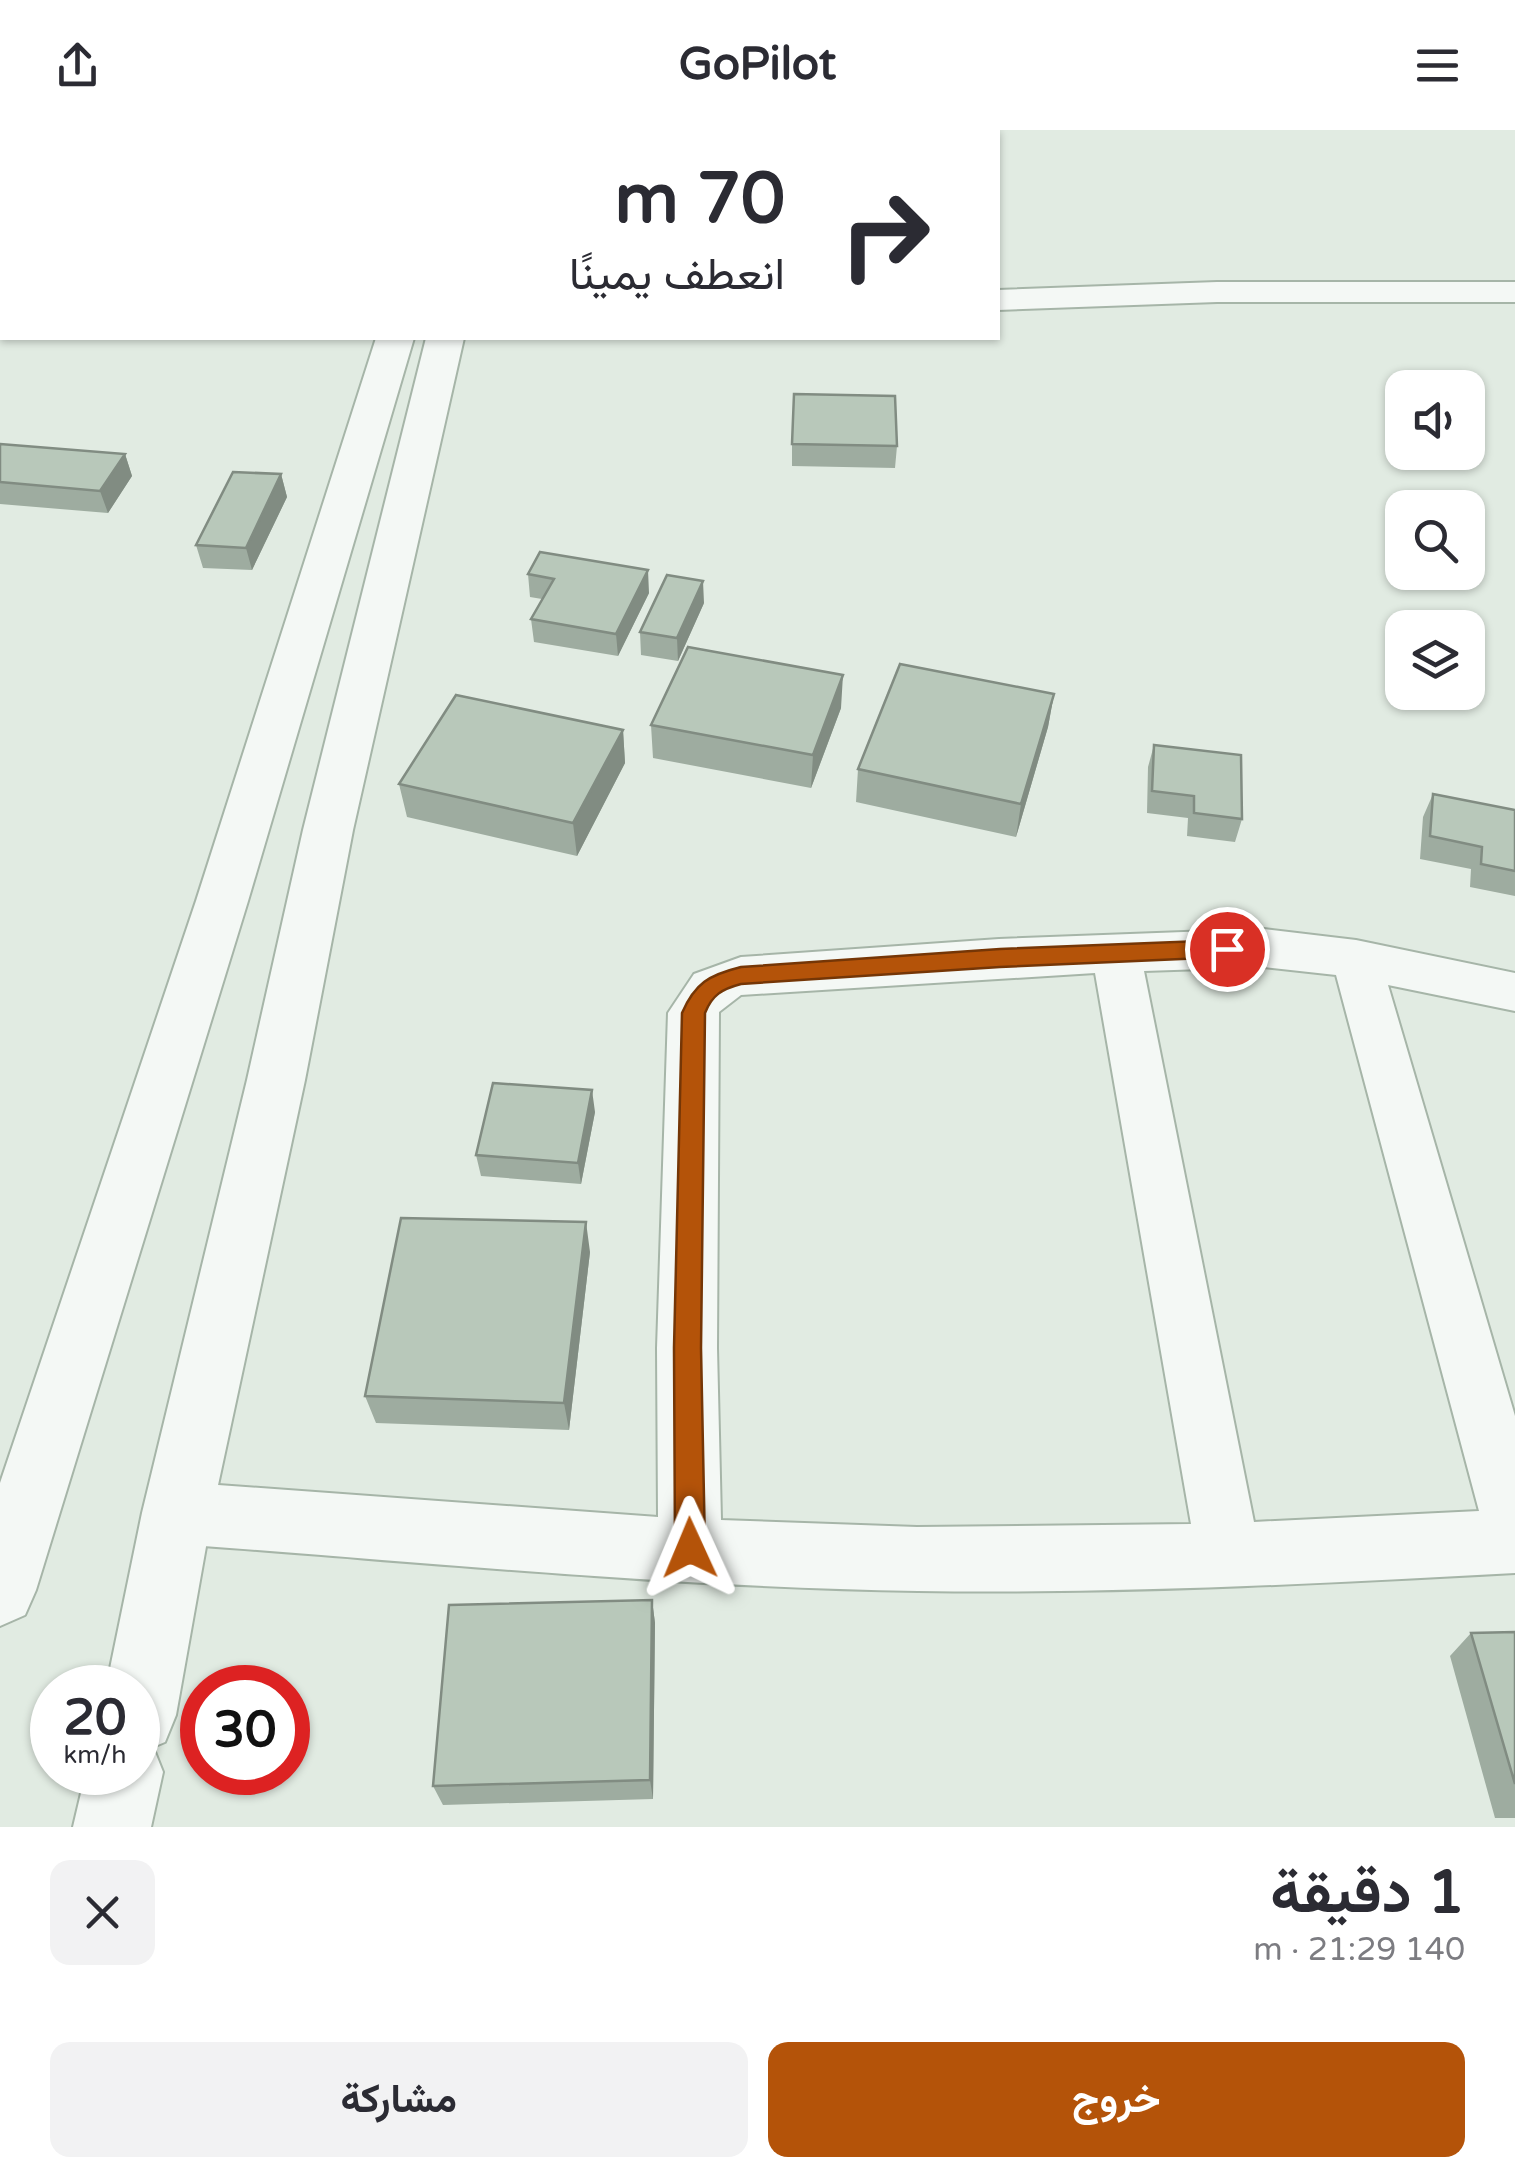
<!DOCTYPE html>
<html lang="ar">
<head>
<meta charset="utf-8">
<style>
  body { margin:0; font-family:"Varela Round",Vazirmatn,sans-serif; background:#f2f2f3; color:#2b2b33; direction:rtl; height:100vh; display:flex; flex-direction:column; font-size:38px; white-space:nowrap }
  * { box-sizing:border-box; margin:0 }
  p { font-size:32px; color:#7c7c81 }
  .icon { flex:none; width:55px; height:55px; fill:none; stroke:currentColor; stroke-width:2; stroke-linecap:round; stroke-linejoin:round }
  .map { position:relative; height:1697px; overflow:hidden; direction:ltr }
  .side { display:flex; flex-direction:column; background:#fff; flex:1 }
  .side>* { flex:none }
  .top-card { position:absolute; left:0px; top:0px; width:1000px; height:210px; box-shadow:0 2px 8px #0004; direction:rtl; background:#fff; color:#2b2b33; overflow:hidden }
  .controls { position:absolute; left:1385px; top:240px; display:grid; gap:20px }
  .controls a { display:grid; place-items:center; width:100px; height:100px; border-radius:20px; background:#fff; box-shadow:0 2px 8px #0004; font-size:50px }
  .speed { position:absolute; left:30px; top:1535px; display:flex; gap:20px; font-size:50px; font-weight:700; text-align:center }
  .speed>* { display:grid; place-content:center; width:130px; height:130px; border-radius:50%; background:#fff; box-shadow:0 2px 8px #0004; line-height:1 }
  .speed small { font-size:25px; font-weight:400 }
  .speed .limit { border:15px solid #d22; background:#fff; color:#111 }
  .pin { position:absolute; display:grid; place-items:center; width:85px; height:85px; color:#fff; margin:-42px; border:5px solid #fff; border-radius:50%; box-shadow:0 2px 10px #0007 }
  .me { position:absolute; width:110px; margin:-55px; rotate:359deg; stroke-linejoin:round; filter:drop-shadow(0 0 8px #0008) }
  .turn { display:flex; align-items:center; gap:35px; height:210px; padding:0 50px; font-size:45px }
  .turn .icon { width:130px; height:130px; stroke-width:2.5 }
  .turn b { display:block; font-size:70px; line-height:85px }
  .round { display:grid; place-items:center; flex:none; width:105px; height:105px; border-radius:20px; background:#f2f2f3 }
  .summary { display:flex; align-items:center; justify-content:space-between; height:170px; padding:0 50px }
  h1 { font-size:60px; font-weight:700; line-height:75px }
  .cta { display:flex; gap:20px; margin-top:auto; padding:20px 50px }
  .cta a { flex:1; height:115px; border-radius:20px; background:#b45309; color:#fff; font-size:40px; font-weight:700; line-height:115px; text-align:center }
  .cta a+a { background:#f2f2f3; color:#2b2b33 }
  header { display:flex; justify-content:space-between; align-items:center; height:130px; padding:0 50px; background:#fff; font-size:45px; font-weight:700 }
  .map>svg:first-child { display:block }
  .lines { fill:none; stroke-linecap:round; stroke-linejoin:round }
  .minor-casing { stroke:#a6b5a8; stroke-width:4 }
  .tertiary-casing { stroke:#a6b5a8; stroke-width:4 }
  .minor { fill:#f4f8f5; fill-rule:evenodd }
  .tertiary { fill:#f4f8f5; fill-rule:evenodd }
  .wall { fill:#9eaca0 }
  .shaded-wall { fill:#818c82 }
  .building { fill:#b8c8ba; stroke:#818c82; stroke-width:2.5 }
  .route { fill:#b45309; stroke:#753606; stroke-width:2.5 }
</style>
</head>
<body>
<header><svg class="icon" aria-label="menu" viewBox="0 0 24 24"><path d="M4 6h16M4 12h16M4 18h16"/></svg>GoPilot<svg class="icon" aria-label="share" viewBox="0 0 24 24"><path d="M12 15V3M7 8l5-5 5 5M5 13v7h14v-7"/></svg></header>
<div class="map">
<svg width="1515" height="1697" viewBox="0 0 1515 1697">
  <rect width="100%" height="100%" fill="#e1ebe2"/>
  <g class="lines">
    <!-- minor casing -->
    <g class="minor-casing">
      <path id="minor" d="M 1217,152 L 1515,152 L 1515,172 L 1217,172 L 998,180 L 998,160 Z
        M 1264,799 L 1356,810 L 1515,843 L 1515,881 L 1388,855 L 1515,1286 L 1515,1443 C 1315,1454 1118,1464 918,1461 C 670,1457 424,1432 177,1414 L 155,1405 L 145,1383 L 155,1361 L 177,1352 L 658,1387 L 657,1218 L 668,883 L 694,844 L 741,827 L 999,809 ZM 1264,837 L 1336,845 L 1479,1381 L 1254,1392 L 1144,841 ZM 1095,843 L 1191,1394 L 917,1397 L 721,1390 L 717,1218 L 719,882 L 741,865 Z"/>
    </g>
    <!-- tertiary casing -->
    <g class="tertiary-casing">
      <path id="tertiary" d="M 441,0 L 473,0 L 473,2 L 442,2 Z
        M 376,208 L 414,208 L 248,771 L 36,1460 L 25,1485 L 0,1496 L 0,1353 L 196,771 Z
        M 426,208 L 464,208 L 353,700 L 305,950 L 212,1383 L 176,1585 L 165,1612 L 153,1617 L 163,1642 L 151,1697 L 73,1697 L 86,1642 L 138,1642 L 138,1558 L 106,1558 L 142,1383 L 247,950 L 303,700 Z"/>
    </g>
    <!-- minor -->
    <use href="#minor" class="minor"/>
    <!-- tertiary -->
    <use href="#tertiary" class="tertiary"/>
  </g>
  <!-- wall -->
  <path class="wall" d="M 0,314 L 125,324 L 132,346 L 108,383 L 0,374 Z
    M 792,314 L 897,316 L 895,338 L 792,336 Z
    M 281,344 L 287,367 L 252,440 L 203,438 L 196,415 Z
    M 528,444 L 649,463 L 618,526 L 534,512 L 531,489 L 542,469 L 530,467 Z
    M 704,473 L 678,531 L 641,525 L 640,502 Z
    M 1054,564 L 1048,597 L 1016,707 L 856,672 L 858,639 Z
    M 841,578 L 811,658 L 653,628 L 651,595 Z
    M 623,600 L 625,633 L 577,726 L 407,687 L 399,654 Z
    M 1154,615 L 1242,689 L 1235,712 L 1187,706 L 1188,688 L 1147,683 L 1148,637 Z
    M 1433,664 L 1515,680 L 1515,766 L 1470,757 L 1471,739 L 1420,729 L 1423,687 Z
    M 595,982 L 581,1054 L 481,1046 L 476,1025 Z
    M 590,1122 L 569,1300 L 376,1293 L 365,1266 Z
    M 652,1470 L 655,1493 L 653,1669 L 443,1675 L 433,1656 Z
    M 1515,1502 L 1515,1688 L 1495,1688 L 1450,1526 L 1471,1503 Z"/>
  <!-- shaded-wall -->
  <path class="shaded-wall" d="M 125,324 L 132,346 L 108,383 L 100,361 Z
    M 281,344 L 287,367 L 252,440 L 246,418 Z
    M 648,440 L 649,463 L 618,526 L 616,504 Z
    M 703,451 L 704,473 L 678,531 L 677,508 Z
    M 843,545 L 841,578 L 811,658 L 813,625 Z
    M 1054,564 L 1048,597 L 1016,707 L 1021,674 Z
    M 623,600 L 625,633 L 577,726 L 573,693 Z
    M 592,960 L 595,982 L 581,1054 L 578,1033 Z
    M 586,1092 L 590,1122 L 569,1300 L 564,1273 Z
    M 652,1470 L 655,1493 L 653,1669 L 650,1650 Z"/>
  <!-- building -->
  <path class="building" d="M 794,264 L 895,266 L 897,316 L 792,314 Z
    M 0,314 L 125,324 L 100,361 L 0,352 Z
    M 233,342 L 281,344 L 246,418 L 196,415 Z
    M 540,422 L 648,440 L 616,504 L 531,489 L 554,449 L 528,444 Z
    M 667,445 L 703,451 L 677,508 L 640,502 Z
    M 688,517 L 843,545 L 813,625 L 651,595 Z
    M 900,534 L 1054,564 L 1021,674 L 858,639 Z
    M 456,565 L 623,600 L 573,693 L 399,654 Z
    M 1154,615 L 1241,625 L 1242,689 L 1194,683 L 1194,666 L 1152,661 Z
    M 1433,664 L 1515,680 L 1515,741 L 1481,734 L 1482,717 L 1430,706 Z
    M 493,953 L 592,960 L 578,1033 L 476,1025 Z
    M 401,1088 L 586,1092 L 564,1273 L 365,1266 Z
    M 652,1470 L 650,1650 L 433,1656 L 449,1475 Z
    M 1515,1502 L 1515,1654 L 1471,1503 Z"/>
  <!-- route -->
  <path class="route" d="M 1227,810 L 1238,819 L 1227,827 L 1000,837 L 741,854 C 722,859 712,865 705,883 L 701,1218 L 705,1418 L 700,1428 L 690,1432 L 680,1428 L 675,1418 L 674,1218 L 682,883 C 695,853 709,845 741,837 L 1000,819 Z"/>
</svg>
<div class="controls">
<a><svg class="icon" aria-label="sound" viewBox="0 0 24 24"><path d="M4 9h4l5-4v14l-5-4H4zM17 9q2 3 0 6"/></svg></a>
<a><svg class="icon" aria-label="search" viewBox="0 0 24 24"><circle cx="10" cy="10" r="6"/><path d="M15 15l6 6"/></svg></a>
<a><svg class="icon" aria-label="layers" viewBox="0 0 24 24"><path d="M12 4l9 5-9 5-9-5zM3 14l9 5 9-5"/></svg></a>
</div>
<div class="speed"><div>20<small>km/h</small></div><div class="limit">30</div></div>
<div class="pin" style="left:1227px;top:819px;background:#d93025"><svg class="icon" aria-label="arrive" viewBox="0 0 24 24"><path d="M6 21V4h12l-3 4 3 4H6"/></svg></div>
<svg class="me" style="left:690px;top:1418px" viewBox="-20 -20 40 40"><path d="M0-17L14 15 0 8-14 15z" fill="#b45309" stroke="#fff" stroke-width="4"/></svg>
<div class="top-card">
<div class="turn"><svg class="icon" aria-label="right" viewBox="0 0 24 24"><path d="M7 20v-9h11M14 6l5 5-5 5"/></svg><div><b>70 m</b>انعطف يمينًا</div></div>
</div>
</div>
<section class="side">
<div class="summary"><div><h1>1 دقيقة</h1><p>140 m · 21:29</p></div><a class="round"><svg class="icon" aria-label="close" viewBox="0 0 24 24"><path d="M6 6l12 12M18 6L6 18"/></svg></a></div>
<div class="cta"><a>خروج</a><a>مشاركة</a></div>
</section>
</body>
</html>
